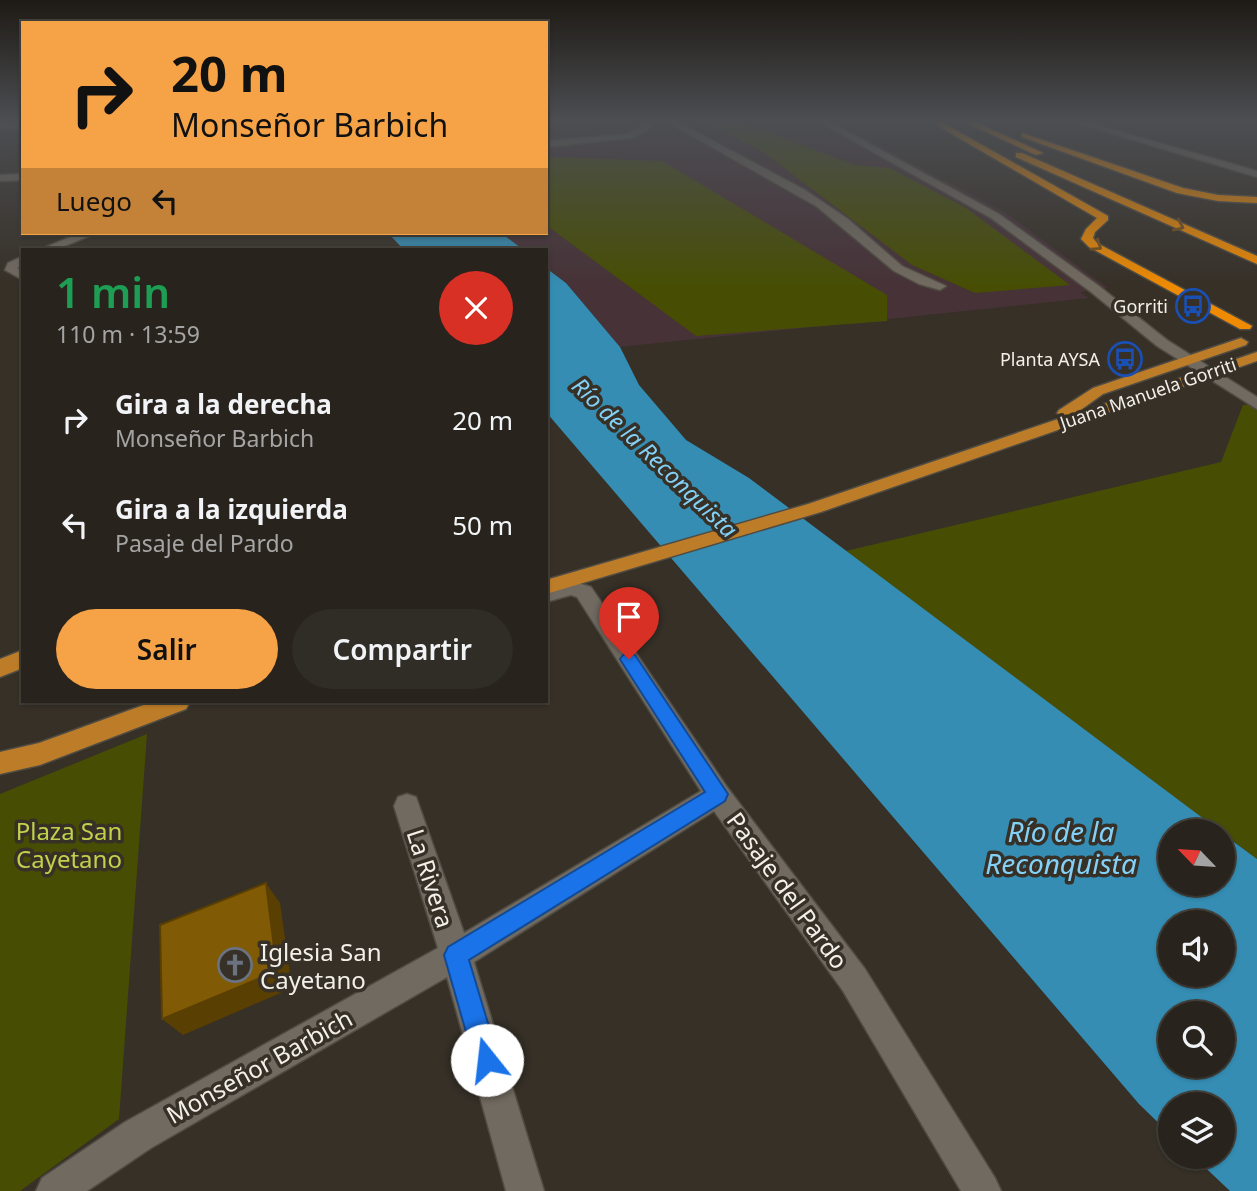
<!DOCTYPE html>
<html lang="es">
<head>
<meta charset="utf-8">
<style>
  body { margin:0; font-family:"Noto Sans",sans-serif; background:#302c26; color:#f1f3f6; height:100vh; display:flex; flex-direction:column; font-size:26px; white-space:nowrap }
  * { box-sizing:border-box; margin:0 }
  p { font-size:23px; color:#a5a4a4 }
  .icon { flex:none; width:38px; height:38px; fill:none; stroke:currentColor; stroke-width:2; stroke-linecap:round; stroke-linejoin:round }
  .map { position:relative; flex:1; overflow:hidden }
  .drawer { position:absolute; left:21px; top:248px; width:527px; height:455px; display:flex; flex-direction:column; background:#28241d; border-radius:0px; box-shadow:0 2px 5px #0004,0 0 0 2px #44413b }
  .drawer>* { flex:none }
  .top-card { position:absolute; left:21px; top:21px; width:527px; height:214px; border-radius:0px; box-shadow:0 2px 5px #0004,0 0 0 2px #44413b; background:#f6a247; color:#111; overflow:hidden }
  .needle { width:46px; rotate:295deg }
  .buttons { position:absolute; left:1158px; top:819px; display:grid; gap:14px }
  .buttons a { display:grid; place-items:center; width:77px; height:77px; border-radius:50%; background:#28241d; box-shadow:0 2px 5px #0004,0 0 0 2px #44413b; font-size:35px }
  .pin { position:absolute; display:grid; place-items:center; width:60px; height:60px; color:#fff; margin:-72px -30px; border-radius:50% 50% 50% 0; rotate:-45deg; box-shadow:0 0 7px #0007 }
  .pin .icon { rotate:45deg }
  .me { position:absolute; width:77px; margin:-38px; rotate:344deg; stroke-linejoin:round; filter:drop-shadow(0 0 5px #0008) }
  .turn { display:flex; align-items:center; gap:24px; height:147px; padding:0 35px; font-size:32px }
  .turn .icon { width:91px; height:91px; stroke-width:2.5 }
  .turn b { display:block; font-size:49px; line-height:60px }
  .then { display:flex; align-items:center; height:66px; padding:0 35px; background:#0003; gap:14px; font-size:26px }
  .round { display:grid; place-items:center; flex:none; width:74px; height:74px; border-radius:37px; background:#302c26 }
  .headline { display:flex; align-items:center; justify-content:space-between; height:119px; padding:0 35px }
  h1 { font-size:42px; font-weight:600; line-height:52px; color:#1e9e55 }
  .button { display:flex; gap:14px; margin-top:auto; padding:14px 35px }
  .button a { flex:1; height:80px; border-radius:42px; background:#f6a247; color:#111; font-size:28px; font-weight:600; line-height:80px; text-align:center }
  .button a+a { background:#302c26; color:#f1f3f6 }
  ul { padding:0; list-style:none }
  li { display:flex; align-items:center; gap:21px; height:105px; padding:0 35px }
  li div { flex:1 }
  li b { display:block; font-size:26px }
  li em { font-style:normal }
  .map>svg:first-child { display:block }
  .industrial { fill:#463237 }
  .green { fill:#474e04 }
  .water { fill:#358db4; fill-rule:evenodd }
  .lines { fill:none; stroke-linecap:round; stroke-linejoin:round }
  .minor-casing { stroke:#504c43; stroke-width:3 }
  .major-casing { stroke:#504c43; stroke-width:3 }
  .highway-casing { stroke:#504c43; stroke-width:3 }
  .minor { fill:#716a60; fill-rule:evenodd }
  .major { fill:#bd7d28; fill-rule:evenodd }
  .highway { fill:#ef8a03; fill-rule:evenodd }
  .shaded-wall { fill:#5a3f03 }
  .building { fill:#805a04; stroke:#5a3f03; stroke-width:2 }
  .oneway { stroke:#77501a }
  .route { fill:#1a73e8; stroke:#114b97; stroke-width:2 }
  .labels { text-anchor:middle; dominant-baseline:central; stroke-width:7; stroke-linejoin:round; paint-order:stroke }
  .far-poi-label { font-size:18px; fill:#f3efe9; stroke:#363027; text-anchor:end }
  .far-street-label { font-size:18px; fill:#f3efe9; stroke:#363027 }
  .water-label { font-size:23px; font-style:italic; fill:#84d1f8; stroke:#363027 }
  .near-park-label { font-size:24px; fill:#c1d14c; stroke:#363027 }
  .near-street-label { font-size:24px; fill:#f3efe9; stroke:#363027 }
  .near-poi-label { font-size:24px; fill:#f3efe9; stroke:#363027; text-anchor:start }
  .near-water-label { font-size:28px; font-style:italic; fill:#84d1f8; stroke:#363027 }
</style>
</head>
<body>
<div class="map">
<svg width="1257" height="1191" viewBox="0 0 1257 1191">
  <rect width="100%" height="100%" fill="#363027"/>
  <!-- industrial -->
  <path class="industrial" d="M 546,119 L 831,119 L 1006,213 L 1108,288 L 1080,292 L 1089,298 L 620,347 L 566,283 L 546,268 L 546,250 L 524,250 L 501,233 L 546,233 Z"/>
  <!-- green -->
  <path class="green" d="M 700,119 L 733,119 L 855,165 L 890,168 L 966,208 L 1070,285 L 975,293 L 912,265 L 762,151 Z
    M 546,157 L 662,161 L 887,295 L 887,321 L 696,336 L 546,225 Z
    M 1257,404 L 1257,859 L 846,551 L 1221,462 L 1243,405 Z
    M 147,734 L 119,1119 L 20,1191 L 0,1191 L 0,794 Z"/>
  <!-- water -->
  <path class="water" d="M 388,233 L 501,233 L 524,250 L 404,250 Z
    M 546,268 L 566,283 L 620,347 L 639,385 L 686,440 L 749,478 L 1220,831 L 1171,831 L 1171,884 L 1223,884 L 1223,834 L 1257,859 L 1257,1191 L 1230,1191 L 1194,1157 L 1223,1157 L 1223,1104 L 1171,1104 L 1171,1135 L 1139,1104 L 546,412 ZM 1171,922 L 1223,922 L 1223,975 L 1171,975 ZM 1171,1013 L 1223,1013 L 1223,1066 L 1171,1066 Z"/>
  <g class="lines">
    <!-- minor casing -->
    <g class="minor-casing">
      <path id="minor" d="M 648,119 L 656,119 L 645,132 L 632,138 L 546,147 L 546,141 L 627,134 L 639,128 Z
        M 662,119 L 672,119 L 805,190 L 848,219 L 902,266 L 946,286 L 940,290 L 919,284 L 894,271 L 816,206 Z
        M 814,119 L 824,119 L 999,214 L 1099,286 L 1167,340 L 1257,397 L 1257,409 L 1157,346 L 1091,292 L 991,218 Z
        M 1063,119 L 1076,119 L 1257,171 L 1257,177 Z
        M 0,124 L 23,124 L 23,128 L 0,128 Z
        M 23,174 L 23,180 L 0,181 L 0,175 Z
        M 80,233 L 96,233 L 55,250 L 39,250 Z
        M 23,256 L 23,264 L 17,268 L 23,271 L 23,280 L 5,270 L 8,263 Z
        M 572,581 L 591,587 L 727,787 L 865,969 L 995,1178 L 1001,1191 L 961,1191 L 843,991 L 714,811 L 474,962 L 544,1191 L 506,1191 L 447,977 L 151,1148 L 87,1191 L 36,1191 L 42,1178 L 125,1122 L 438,948 L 394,806 L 398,797 L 407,794 L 416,797 L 464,933 L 701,791 L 577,597 L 571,595 L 546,602 L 546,588 Z"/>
    </g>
    <!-- major casing -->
    <g class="major-casing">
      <path id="major" d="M 1241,338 L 1248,342 L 1246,345 L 1103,394 L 1075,414 L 1257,352 L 1257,361 L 821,512 L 546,594 L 546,580 L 808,504 L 1064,417 L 1057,413 L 1059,410 L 1093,388 Z
        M 23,650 L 23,668 L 0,677 L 0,659 Z
        M 152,702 L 190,702 L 186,709 L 40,765 L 0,774 L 0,752 L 39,743 Z"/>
    </g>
    <!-- highway casing -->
    <g class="highway-casing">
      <path id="highway" d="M 926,119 L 936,119 L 1108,216 L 1108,220 L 1095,232 L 1093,238 L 1097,243 L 1252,326 L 1250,329 L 1240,329 L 1089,247 L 1081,239 L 1086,229 L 1097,218 Z
        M 958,119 L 969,119 L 1043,153 L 1036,155 Z
        M 1022,133 L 1183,188 L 1218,195 L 1257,197 L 1257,203 L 1218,201 L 1177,193 L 1022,137 Z
        M 1016,153 L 1022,153 L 1257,256 L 1257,264 L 1016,157 Z"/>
    </g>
    <!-- minor -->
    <use href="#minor" class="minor"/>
    <!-- major -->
    <use href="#major" class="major"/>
    <!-- highway -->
    <use href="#highway" class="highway"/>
  </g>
  <!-- shaded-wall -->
  <path class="shaded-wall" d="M 266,883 L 280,903 L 292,988 L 183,1035 L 162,1019 Z"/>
  <!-- building -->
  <path class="building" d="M 266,883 L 277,971 L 162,1019 L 160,925 Z"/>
  <!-- one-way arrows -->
  <defs><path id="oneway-chevron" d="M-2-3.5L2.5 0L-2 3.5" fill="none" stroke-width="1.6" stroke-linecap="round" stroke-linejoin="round" transform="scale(1.75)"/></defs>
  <g class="oneway">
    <use href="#oneway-chevron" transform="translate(1179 226) rotate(24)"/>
    <use href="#oneway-chevron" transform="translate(1097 246) rotate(34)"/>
  </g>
  <!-- sky -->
  <linearGradient id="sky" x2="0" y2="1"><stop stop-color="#1e1a15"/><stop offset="0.42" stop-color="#4c4e52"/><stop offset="1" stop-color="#4c4e52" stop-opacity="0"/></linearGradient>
  <rect width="1257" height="286" fill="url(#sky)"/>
  <!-- route -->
  <path class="route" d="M 629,653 L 635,655 L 728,794 L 725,801 L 469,960 L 499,1060 L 496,1069 L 487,1073 L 478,1069 L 474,1060 L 444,955 L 448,947 L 705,792 L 623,664 L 620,659 L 623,655 Z"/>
  <!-- icons -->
  <defs>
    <g id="bus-ring" transform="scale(1.75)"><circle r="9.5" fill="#363027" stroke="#1a4fb4" stroke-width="1.5"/><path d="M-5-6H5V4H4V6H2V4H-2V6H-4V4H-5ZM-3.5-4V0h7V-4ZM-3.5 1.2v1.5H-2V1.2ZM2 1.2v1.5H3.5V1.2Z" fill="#1a4fb4"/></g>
    <g id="church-ring" transform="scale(1.75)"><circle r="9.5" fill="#363027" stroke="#6b7280" stroke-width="1.5"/><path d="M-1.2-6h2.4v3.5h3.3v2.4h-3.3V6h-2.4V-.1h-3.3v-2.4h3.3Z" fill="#6b7280"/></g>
  </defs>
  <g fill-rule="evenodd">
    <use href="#bus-ring" x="1193" y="306"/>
    <use href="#bus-ring" x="1125" y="359"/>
    <use href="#church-ring" x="235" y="965"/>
  </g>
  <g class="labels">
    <!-- far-poi labels -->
    <g class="far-poi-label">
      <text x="1168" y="306">Gorriti</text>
      <text x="1100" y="359">Planta AYSA</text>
    </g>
    <!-- far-street labels -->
    <g class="far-street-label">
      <text transform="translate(1148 393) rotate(-19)">Juana Manuela Gorriti</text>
    </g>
    <!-- water labels -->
    <g class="water-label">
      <text transform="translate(655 457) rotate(44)">Río de la Reconquista</text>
    </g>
    <!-- near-park labels -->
    <g class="near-park-label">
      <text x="69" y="830">Plaza San<tspan x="69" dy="28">Cayetano</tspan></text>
    </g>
    <!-- near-street labels -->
    <g class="near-street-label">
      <text transform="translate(431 878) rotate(72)">La Rivera</text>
      <text transform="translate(788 890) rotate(54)">Pasaje del Pardo</text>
      <text transform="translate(259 1066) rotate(-29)">Monseñor Barbich</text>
    </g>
    <!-- near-poi labels -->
    <g class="near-poi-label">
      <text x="260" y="951">Iglesia San<tspan x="260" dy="28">Cayetano</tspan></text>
    </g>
    <!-- near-water labels -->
    <g class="near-water-label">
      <text x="1061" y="831">Río de la<tspan x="1061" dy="32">Reconquista</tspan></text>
    </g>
  </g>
</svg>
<div class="buttons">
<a><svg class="needle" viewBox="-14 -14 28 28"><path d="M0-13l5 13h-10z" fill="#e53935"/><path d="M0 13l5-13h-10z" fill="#a5a4a4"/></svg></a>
<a><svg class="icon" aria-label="sound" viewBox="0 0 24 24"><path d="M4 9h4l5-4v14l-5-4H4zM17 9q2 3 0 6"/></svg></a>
<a><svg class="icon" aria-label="search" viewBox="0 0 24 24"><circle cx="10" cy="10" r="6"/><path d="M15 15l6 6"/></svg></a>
<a><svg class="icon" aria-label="layers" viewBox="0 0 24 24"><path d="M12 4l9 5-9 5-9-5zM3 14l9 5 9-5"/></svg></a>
</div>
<div class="pin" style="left:629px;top:659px;background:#d93025"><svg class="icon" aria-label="arrive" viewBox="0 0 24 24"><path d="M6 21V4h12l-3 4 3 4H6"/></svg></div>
<svg class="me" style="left:487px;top:1060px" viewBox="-20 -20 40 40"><circle r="19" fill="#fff"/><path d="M0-13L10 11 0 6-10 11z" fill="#1a73e8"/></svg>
<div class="top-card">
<div class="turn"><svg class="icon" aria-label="right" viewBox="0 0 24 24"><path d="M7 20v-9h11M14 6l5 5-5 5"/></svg><div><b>20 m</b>Monseñor Barbich</div></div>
<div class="then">Luego<svg class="icon" aria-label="left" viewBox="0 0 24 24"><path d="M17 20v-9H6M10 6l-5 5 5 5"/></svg></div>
</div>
<section class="drawer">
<div class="headline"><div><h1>1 min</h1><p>110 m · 13:59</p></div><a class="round" style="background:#d93025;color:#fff"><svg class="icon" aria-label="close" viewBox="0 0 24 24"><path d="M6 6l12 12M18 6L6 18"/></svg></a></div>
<ul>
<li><svg class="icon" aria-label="right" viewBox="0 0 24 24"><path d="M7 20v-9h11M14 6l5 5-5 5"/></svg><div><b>Gira a la derecha</b><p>Monseñor Barbich</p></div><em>20 m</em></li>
<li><svg class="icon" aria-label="left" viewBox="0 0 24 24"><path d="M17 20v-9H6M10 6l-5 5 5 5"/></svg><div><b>Gira a la izquierda</b><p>Pasaje del Pardo</p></div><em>50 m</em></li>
</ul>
<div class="button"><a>Salir</a><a>Compartir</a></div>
</section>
</div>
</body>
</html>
